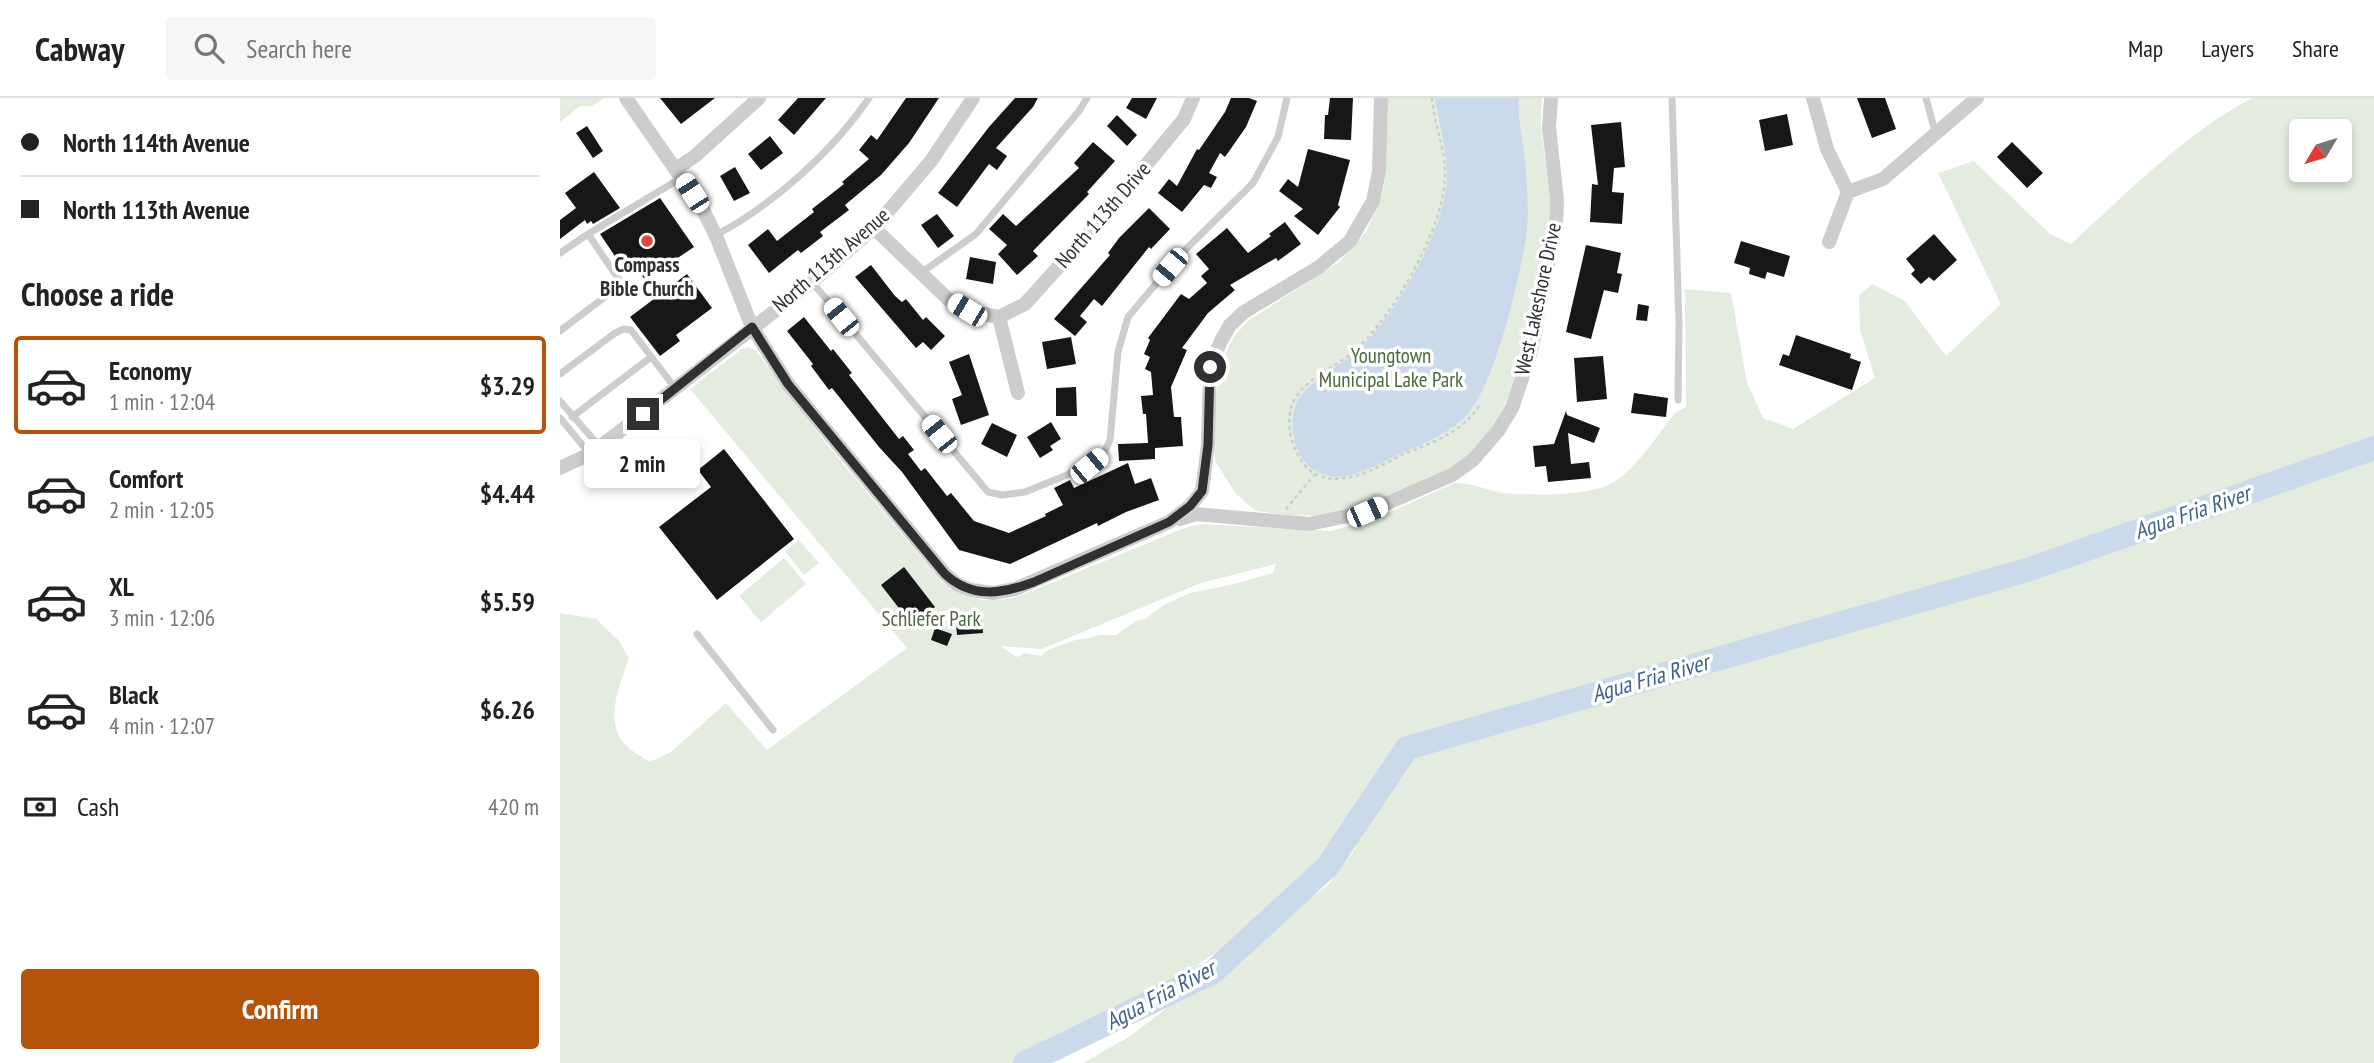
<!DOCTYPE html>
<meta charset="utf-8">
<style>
:root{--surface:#fff;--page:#f6f6f6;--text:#222;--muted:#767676;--line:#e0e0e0;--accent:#b45309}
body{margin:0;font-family:"PT Sans Narrow",sans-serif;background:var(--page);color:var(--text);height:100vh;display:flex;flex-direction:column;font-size:26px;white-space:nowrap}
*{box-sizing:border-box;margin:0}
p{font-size:23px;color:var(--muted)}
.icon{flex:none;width:38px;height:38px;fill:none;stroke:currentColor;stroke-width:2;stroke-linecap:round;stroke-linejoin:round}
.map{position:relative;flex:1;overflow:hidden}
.details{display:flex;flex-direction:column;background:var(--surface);width:560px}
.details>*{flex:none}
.guide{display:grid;align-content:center;height:154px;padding:0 21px;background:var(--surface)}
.needle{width:46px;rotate:232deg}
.controls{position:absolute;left:1729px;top:21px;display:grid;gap:14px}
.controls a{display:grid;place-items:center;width:63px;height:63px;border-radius:7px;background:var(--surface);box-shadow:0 4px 10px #0003;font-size:35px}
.end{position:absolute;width:32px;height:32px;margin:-16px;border:9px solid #303030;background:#fff;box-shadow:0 0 0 4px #fff}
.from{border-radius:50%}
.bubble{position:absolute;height:49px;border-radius:7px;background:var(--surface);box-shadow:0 4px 10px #0003;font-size:23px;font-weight:700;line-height:49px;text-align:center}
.car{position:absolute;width:21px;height:42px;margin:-21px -10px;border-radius:9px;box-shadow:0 0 5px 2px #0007;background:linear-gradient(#fff 24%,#345 0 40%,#fff 0 76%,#345 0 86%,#fff 0)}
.guide b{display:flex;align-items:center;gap:24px;height:66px;font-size:26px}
.guide b+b{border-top:2px solid var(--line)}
.guide i{width:18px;height:18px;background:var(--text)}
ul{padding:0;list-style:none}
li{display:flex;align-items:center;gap:21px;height:98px;margin:0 14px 10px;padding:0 7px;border:4px solid transparent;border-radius:7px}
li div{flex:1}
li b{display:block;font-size:26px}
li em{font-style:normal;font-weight:700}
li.active{border-color:var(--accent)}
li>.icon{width:63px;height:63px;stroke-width:1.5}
h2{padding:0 21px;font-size:32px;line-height:84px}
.pay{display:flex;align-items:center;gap:18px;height:77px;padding:0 21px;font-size:26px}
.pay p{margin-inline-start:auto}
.primary-button{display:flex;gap:14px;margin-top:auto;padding:14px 21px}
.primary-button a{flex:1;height:80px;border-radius:7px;background:var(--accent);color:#fff;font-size:28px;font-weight:700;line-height:80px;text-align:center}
header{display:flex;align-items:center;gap:42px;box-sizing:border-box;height:98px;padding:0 35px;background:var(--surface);border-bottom:2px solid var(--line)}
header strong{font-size:33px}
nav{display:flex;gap:38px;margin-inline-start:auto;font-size:24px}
.search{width:490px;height:63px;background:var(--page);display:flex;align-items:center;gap:18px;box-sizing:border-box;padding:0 24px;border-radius:7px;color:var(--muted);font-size:26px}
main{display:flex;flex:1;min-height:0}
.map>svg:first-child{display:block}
</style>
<header>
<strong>Cabway</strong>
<div class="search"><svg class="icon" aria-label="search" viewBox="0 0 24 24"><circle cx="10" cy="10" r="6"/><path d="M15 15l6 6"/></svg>Search here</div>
<nav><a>Map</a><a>Layers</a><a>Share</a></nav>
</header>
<main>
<section class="details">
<div class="guide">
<b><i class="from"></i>North 114th Avenue</b>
<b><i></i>North 113th Avenue</b>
</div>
<h2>Choose a ride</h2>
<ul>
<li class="active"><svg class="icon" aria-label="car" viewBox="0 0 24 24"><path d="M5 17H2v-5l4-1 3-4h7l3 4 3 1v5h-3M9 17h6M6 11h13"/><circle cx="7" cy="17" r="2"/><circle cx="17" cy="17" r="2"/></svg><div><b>Economy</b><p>1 min · 12:04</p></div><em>$3.29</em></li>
<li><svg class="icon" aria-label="car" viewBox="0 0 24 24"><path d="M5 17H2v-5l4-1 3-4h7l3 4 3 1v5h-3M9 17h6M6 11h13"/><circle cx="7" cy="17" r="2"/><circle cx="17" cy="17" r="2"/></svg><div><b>Comfort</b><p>2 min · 12:05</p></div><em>$4.44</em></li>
<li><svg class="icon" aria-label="car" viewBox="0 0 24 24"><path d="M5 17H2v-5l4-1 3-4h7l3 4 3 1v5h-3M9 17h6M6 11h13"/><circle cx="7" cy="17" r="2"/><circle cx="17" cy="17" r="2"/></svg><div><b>XL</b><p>3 min · 12:06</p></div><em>$5.59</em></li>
<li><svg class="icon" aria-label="car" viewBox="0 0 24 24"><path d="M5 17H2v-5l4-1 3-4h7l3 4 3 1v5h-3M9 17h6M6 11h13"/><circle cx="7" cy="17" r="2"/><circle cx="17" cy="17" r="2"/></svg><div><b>Black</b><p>4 min · 12:07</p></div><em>$6.26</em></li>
</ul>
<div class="pay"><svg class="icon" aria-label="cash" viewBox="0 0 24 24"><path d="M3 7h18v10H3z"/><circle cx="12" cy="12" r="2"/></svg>Cash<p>420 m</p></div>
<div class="primary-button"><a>Confirm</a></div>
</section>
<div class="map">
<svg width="1814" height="965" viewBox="0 0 1814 965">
<rect width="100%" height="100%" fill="#fff"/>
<!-- green -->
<path fill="#e3ecde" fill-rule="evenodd" d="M0,0h44l-12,8h-12l-20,16z
M828,0h154l-1,27 9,76 -2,27 -8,50 -18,77 -11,37 -17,34 -25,29 -16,12 -90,39 -37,10 -39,-1 -31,-4 -20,-17 -21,-33 1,-64 8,-41 11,-21 14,-15 90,-58 27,-30 16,-37 3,-18z
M1692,0h122v965h-1291l46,-26 199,-152 29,-39 -22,3 -114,100 -118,81 -37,9 -33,17 -20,7h-453v-450l36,6 23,22 10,17c-8,25 -25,60 -6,84 6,8 19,15 27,20l21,-10 55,-49 41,47 140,-102 -217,-259 52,-40 6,-2 8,4 69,91 116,139c29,19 41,23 76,16l170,-70 15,-3 129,7 46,-13 77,-35c20,-1 38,10 58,11 27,1 79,2 102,-12 23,-14 44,-48 61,-69l11,-6 -1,-118 46,4 16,90 16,35 30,11 82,-51 -15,-48 -1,-35 13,-11 33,17 41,55 55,-52 -63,-131 36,-12 76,73 21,10c57,-52 112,-109 181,-146zM1741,33h39v39h-39zM716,466l-3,9 -43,12 -40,8 -26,12 -19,14 -9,2 -20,14h-17l-9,3 -15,2 -27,10 -7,6 -16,-3 -8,4 -17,-11 42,3 159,-66z
M239,442l20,23 -15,12 -19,-24z
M224,460l22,26 -45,38 -22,-26z"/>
<!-- water -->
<path fill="#cbdaeb" d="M875,0h84c-2,24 6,50 7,74 1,19 3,39 1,58 -6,44 -31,153 -60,185 -17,18 -41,28 -63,37 -22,10 -51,28 -75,24 -32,-6 -43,-46 -33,-72 9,-21 44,-37 60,-52 38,-33 91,-125 91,-176 0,-26 -8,-52 -12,-78z"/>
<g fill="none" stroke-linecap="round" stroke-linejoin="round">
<!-- river -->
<path stroke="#cbdaeb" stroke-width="24" d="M465,965l188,-91 114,-105 80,-119 620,-178 347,-122"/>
</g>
<!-- building -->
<path fill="#171717" d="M100,0h55l-34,26z
M238,0h28l-32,37 -16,-15z
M346,0h33l-30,45 -28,32 -36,30 4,5 -29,22 3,4 -22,17 -3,-3 -29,23 -21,-28 20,-16 9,12 37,-29 -2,-3 32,-25 -2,-2 27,-23 -10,-9 12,-15 6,5z
M455,0h23l-5,9 -37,41 11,8 -10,14 -8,-6 -32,43 -19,-14 51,-66z
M572,0h25l-11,21 -20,-11z
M671,0h18l8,3 -11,26 -21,30 -5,-4 -11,20 8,4 -6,11 -7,-3 -22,27 -24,-19 11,-14 8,7 20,-37 2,1 26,-38z
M770,0h23l-2,42 -27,-1 1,-24h3z
M1297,0h28l11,31 -24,9z
M1227,16l6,31 -28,6 -6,-31z
M557,17l20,20 -10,11 -20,-20z
M1061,24l4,45 -11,1 -2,24 12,1 -2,31 -32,-2 2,-38 6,1 -7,-60z
M27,28l16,25 -10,7 -17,-25z
M210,38l13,17 -22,17 -13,-16z
M533,44l22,19 -28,31 2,2 -56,57 5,5 -21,19 -19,-21 9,-9 -18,-16 14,-15 13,12 63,-58 -5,-5z
M1452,44l31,31 -16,15 -30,-31z
M748,51l42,11 -12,45 2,2 -22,28 -24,-19 9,-7 -24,-18 9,-12 10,8z
M175,69l15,26 -16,8 -14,-25z
M34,74l26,36 -27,16 -2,-3 -4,3 -2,-4 -25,19v-19l16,-12 -11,-15z
M100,100l34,49 -49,33 -8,-12 -10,6 -27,-40z
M589,110l21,21 -19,20 -2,-2 -47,59 -8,-7 -14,17 7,6 -12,14 -21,-17 56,-64 -2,-2 11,-15z
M377,116l17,22 -16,12 -17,-23z
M725,124l16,22 -23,17 -2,-3 -46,27 5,5 -27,23 -26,35 5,2 -16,37 3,30h7l2,29 -28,2v11l-36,2 -1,-17 30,-1 -2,-29h-3l-2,-18 12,-1 -2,-23 -6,-3 5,-12 -6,-3 6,-14 -2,-2 33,-44 8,5 18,-16 -6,-7 8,-7 -13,-15 31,-26 21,25 23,-17 -2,-2z
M1374,136l23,26 -23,21 -5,-4 -8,7 -10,-10 4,-4 -9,-11z
M1181,143l49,15 -6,21 -17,-5 -2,7 -16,-5 1,-6 -16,-5z
M1026,147l35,8 -4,20 5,1 -4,19 -14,-3 -13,49 -25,-7z
M410,159l26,5 -3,22 -27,-5z
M311,167l24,31 7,6 4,-3 17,21 3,-3 19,19 -14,14 -8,-8 -7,6 -61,-71z
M127,176l25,34 -36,27 4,6 -20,15 -30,-39z
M1078,206l11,2 -2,15 -11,-1z
M244,219l27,34 2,-2 19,24 -3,2 50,64 4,-3 11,14 -6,4 13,17 4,-3 22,28 4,-3 23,28 35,12 37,-17 -1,-2 18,-9 -9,-17 16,-8 4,8 54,-25 7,21 16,-6 8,22 -33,12 -28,14 -1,-3 -87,41 -51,-14 -57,-78 -23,-25 -47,-59 -3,2 -18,-24 2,-2 -26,-33z
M1236,237l55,19 -1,4 11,4 -9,28 -73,-25 4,-11 6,2z
M511,239l5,27 -29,5 -5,-27z
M409,256l20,61 -28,10 -9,-26 10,-4 -13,-33z
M1043,258l4,43 -30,3 -3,-44z
M516,289l1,29h-21v-28z
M1074,295l34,5 -2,19 -35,-4z
M1006,313l1,4 33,13 -6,15 -26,-10 3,31 18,-2 2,16 -43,4 -2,-16 -11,1 -2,-21 21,-2z
M491,324l10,17 -11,7 3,4 -13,8 -13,-21z
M432,325l25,12 -10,22 -26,-13z
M164,351l70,90 -77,61 -58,-73 52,-40 -13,-17z
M344,469l31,40 -23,18 -31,-40z
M422,522l1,13 -26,2 -1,-13z
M375,530l17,6 -5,12 -16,-6z"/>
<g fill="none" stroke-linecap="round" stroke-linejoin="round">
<!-- path -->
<path stroke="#cdcdcd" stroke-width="2.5" stroke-dasharray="3.5 3.5" stroke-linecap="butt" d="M872,0c2,25 12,48 13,73 2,53 -51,143 -88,178 -18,17 -50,28 -62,50 -13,22 -2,59 17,73 8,6 21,8 31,6 21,-2 40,-14 59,-23 18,-8 37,-14 53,-25 11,-7 19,-16 26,-27
M726,411l29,-35"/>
<!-- lane -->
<path stroke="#cdcdcd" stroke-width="7" d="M1112,0l7,226 -1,76
M1366,0l10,37
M28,136l93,-56
M156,137c57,-30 117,-84 153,-137
M0,155l28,-19 34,50 -62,47
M361,175l55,-39 103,-123 8,-13
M252,184l176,210 14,3 23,-3 64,-26 15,-13 6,-13 8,-88 10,-35 54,-64 71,-70 25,-46 9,-39
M0,276l55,-41 9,-4 7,1 44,58
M0,303l40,46
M12,319l79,-60
M0,320l30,36
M137,536l76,96"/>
<!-- street -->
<path stroke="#cdcdcd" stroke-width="14" d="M66,0l76,110 14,28 36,91 36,57 157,190 13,11 14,5 21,3 22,-4 154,-67 21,-16 12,-15 6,-46 2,-78 11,-26 9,-16 14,-13 75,-45 31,-26 23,-40 6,-30 2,-73
M1253,0l14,51 21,43
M116,71l19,-13 64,-58
M314,130l74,71 19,12 32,6 19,76
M1269,144l19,-50 35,-13 94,-81
M439,219l26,-13 74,-82 85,-103 9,-21
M0,370l30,-14 20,-15 202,-157 62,-54 57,-67 42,-63
M620,421l16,-5 113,10 58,-12 85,-37 21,-15 25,-29 14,-23 19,-56 25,-128 1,-24 -8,-73 2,-29"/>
</g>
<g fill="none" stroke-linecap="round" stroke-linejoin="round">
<!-- route -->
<path stroke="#303030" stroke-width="9" d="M83,316l109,-87 36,57 157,190c27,25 57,20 89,8l135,-60 21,-16 12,-15 6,-46 2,-78"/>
</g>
<!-- markers -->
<circle fill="#dd483b" stroke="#fff" stroke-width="2.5" cx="87" cy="143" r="7"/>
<g text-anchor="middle" stroke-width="7" stroke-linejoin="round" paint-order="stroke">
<!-- street labels -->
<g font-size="21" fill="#303030" stroke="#fff">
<text transform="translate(543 117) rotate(-49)" y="7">North 113th Drive</text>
<text transform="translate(271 162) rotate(-41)" y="7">North 113th Avenue</text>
<text transform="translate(978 201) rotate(-78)" y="7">West Lakeshore Drive</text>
</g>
<!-- poi labels -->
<g font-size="21" font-weight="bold" fill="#303030" stroke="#fff">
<text x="87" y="174">Compass<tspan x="87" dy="24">Bible Church</tspan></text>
</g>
<!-- park labels -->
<g font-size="21" fill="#4c693f" stroke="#fff">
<text x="831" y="265">Youngtown<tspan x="831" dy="24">Municipal Lake Park</tspan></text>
<text x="371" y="528">Schliefer Park</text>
</g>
<!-- water labels -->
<g font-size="23" font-style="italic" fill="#41648e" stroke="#fff">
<text transform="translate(1632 414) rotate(-19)" y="8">Agua Fria River</text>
<text transform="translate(1090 580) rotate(-16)" y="8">Agua Fria River</text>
<text transform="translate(600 897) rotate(-28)" y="8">Agua Fria River</text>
</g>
</g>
</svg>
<div class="controls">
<a><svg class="needle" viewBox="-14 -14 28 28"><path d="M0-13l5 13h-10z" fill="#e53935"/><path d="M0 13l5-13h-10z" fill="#767676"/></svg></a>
</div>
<i class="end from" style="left:650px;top:269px"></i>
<i class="end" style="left:83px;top:316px"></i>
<div class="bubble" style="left:24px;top:341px;width:116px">2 min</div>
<i class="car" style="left:132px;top:95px;rotate:327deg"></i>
<i class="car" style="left:610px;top:169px;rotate:220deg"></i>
<i class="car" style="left:407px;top:212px;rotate:301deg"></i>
<i class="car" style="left:281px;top:219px;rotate:321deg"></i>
<i class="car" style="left:379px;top:336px;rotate:321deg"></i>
<i class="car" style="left:529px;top:368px;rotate:50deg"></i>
<i class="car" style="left:807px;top:414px;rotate:66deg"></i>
</div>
</main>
